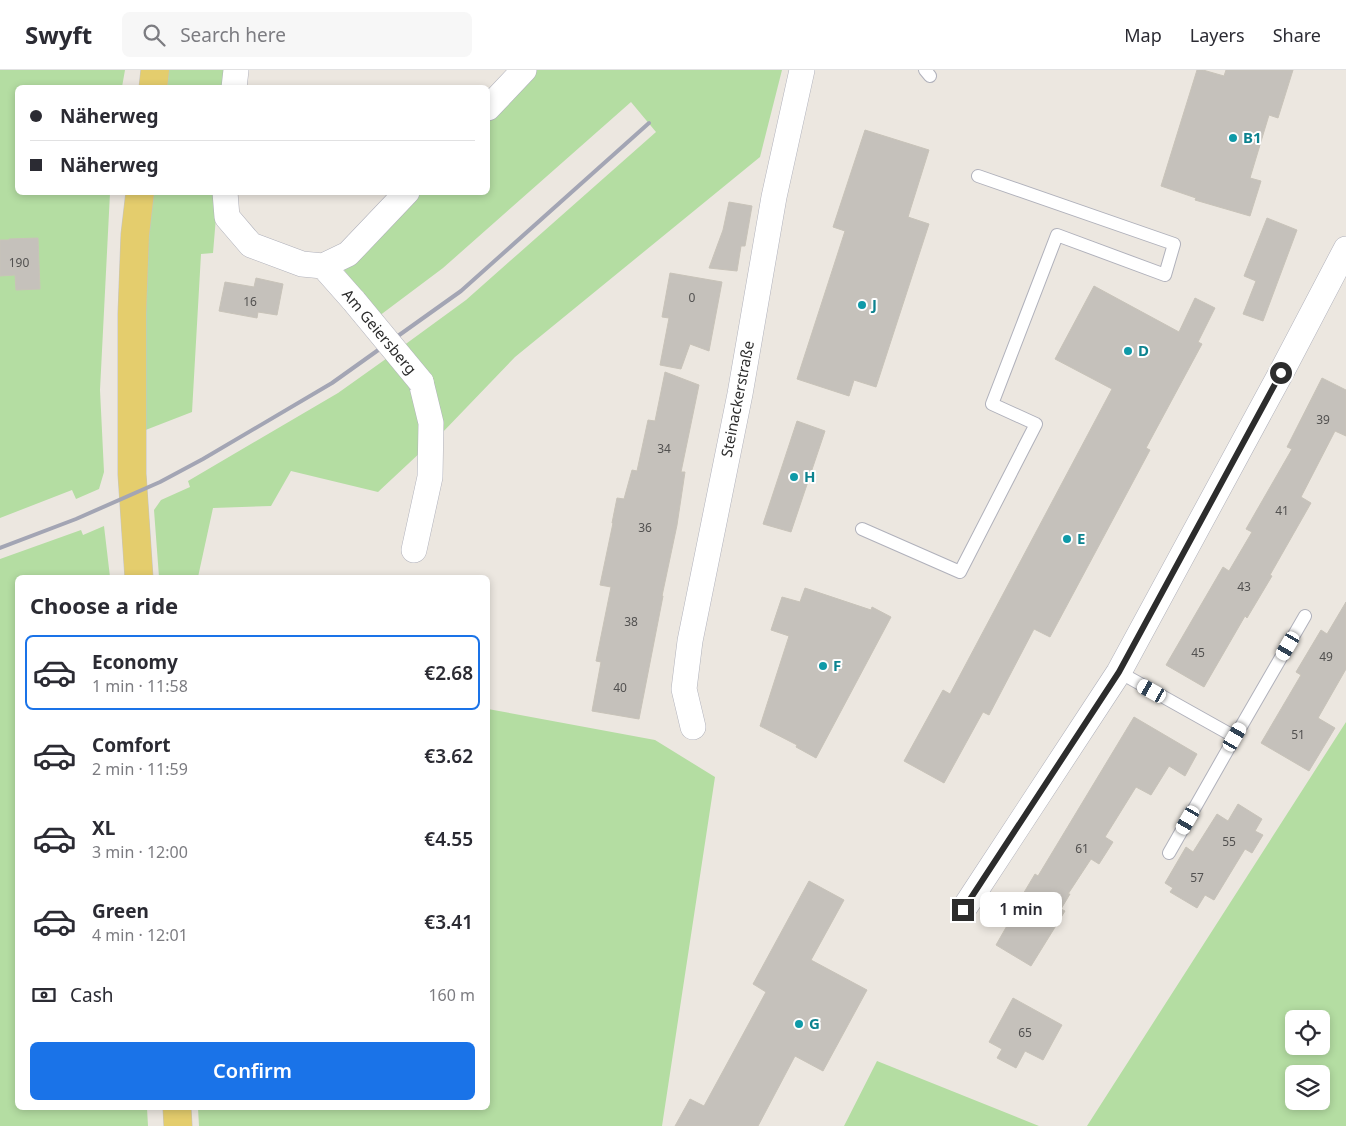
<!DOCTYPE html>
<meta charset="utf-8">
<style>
:root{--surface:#fff;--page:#f7f7f7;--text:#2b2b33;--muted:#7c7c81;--line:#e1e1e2;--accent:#1a73e8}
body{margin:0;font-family:"Noto Sans",sans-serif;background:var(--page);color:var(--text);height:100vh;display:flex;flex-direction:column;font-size:19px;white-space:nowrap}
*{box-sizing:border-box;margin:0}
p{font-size:16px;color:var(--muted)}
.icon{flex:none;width:28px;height:28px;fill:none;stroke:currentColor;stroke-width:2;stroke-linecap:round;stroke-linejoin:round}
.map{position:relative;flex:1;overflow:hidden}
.details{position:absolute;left:15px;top:505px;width:475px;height:535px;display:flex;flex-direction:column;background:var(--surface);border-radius:8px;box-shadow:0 2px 8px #0003}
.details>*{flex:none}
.guide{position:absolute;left:15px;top:15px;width:475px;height:110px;border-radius:8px;box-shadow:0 2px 8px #0003;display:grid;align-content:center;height:110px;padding:0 15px;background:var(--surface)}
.tools{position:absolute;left:1285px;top:940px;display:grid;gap:10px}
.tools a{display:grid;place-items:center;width:45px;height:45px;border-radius:8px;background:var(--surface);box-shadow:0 2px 8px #0003;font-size:25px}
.end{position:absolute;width:22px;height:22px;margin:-11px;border:6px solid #2c2c2c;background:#fff;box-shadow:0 0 0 2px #fff}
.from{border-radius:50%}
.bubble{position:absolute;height:35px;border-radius:8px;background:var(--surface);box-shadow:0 2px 8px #0003;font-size:16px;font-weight:600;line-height:35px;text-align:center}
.car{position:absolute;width:15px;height:30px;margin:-15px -8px;border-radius:6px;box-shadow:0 0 4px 1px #0007;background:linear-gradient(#fff 24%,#345 0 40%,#fff 0 76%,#345 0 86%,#fff 0)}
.guide b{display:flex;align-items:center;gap:18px;height:48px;font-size:19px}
.guide b+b{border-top:1px solid var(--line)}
.guide i{width:12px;height:12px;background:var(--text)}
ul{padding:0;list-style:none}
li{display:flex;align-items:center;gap:15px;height:75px;margin:0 10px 8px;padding:0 5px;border:2px solid transparent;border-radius:8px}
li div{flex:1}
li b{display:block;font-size:19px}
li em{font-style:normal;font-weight:600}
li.current{border-color:var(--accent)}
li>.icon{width:45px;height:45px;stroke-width:1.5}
h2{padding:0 15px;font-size:22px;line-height:60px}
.pay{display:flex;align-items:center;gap:12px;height:55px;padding:0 15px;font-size:19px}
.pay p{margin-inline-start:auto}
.action{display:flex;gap:10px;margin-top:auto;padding:10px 15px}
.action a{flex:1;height:58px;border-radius:8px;background:var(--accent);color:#fff;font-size:20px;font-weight:600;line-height:58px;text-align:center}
header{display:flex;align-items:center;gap:30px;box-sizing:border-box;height:70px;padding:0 25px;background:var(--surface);border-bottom:1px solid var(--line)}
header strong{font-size:24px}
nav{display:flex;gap:28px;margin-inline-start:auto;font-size:18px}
.search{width:350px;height:45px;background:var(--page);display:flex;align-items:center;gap:12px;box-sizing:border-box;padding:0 18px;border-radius:8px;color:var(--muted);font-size:19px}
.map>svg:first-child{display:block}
</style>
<header>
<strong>Swyft</strong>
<div class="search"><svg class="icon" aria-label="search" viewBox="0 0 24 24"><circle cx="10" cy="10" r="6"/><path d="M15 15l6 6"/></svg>Search here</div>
<nav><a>Map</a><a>Layers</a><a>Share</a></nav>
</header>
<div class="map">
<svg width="1346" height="1056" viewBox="0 0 1346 1056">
<rect width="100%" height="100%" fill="#ece7e0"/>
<!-- green -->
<path fill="#b4dda2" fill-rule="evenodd" d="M0,0h125l-3,17 -104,1v104l92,1 -10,197 4,82 -5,17 -23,10 -4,-9 -72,28z
M162,0h68l-1,17 -70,1z
M537,0h245l-22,87 -245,200 -74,77 -38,-88 63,-46 190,-168 -25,-30 -188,166 -64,48 -35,-46 75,-77 69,-1v-70z
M146,123h72l-5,60 -12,1 -9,158 -49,19z
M390,286l23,29 10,65 -45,42 -87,-21 -20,35 -58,2 -15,69h-39l-5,-67 7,-10 29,-13 -2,-6 150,-88z
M104,456l6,51 -92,1v530h129l1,18h-148v-567l81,-29 2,5z
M488,639l167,31 60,37 -53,349h-463l-1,-18h290z
M1346,652v404h-259zM1294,949h27v27h-27zM1294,1004h27v27h-27z
M877,991l162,65h-195z"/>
<!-- building -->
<path fill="#c5c1bb" stroke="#c8c3b9" d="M1197,0h6l21,6 2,-6h67l-15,48 -9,-3 -19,63 11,3 -11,35 -55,-16 1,-2 -35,-12z
M865,60l64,20 -21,67 21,7 -53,163 -22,-7 -5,16 -52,-17 48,-148 -12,-4z
M729,132l23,4 -7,40h-4l-4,25 -28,-3 14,-38z
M1267,148l30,12 -34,91 -20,-7 13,-33 -12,-5z
M38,168l2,51 -24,1 -1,-15 -15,1v-36h9v-1z
M670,203l52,9 -13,69 -19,-7 -9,25 -21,-4 9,-47 -7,-1z
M256,208l27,6 -6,31 -19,-3 -1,6 -38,-7 6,-29 29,5z
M1094,216l85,46 16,-34 20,10 -17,34 4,2 -56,104 4,2 -100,187 -16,-8 -45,86 -6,-3 -39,71 -40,-22 39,-71 7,4 162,-305 -57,-30z
M665,302l34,13 -18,87h4l-8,53 -15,71h1l-24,123 -47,-8 9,-49 -5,-1 15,-74 -11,-2 13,-62h-1l5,-25 7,1 8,-29 5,1 11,-51 7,1z
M1322,308l24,12v46l-11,-5 -34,66 10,6 -41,72 2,1 -25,42 -2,-2 -41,71 -38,-22 57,-98 6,4 23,-39 -6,-3 46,-80 -5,-2z
M797,351l28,10 -34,101 -28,-8z
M805,518l66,22 1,-3 19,10 -75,141 -20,-11 1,-2 -37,-19 29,-90 -18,-6 11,-33 18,5z
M1346,532v67l-28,49 17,10 -26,43 -48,-28 40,-68 -5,-3 25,-42 6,4z
M1134,647l63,37 -12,22 -16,-10 -18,29 -15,-8 -31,50 8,5 -14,22 -8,-5 -23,35h2l-9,15 4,2 -34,55 -35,-21 16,-28 -2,-1 25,-42 3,2z
M1238,734l24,15 -7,12 8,4 -11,18 -7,-4 -31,51 -9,-5 -8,13 -27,-16 3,-4 -8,-5 21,-36 7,5 24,-38 11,7z
M809,811l35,19 -33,60 56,30 -44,81 -28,-15 -37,70h-83l15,-27 14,7 62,-114 -13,-8z
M1013,928l49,27 -19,35 -18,-9 -9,17 -19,-10 5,-9 -13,-7z"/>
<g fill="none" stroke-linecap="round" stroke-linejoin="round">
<!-- service casing -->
<g stroke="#b0b1bb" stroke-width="14">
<path id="service" d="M925,0l5,6
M862,459l98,43 76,-148 -44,-20 65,-169 108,40 9,-31 -196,-68
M1119,602l116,65 70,-121
M1169,783l66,-116"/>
</g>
<!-- minor casing -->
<g stroke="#b0b1bb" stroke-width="26">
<path id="minor" d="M234,18l2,-18
M488,38l36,-38
M225,122l2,25 24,28 51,19 21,2 25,-12 59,-62
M323,196l31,35
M414,480l16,-73 1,-54 -10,-41
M693,657l-9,-38 6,-48 50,-247 34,-197 28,-127
M963,840l156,-238 162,-299 65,-124"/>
</g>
<!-- primary casing -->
<g stroke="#c4c4c4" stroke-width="29">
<path id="primary" d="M153,18l2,-18
M139,508l-7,-104v-160l3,-79 5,-43
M177,1038l1,18"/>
</g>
<!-- service -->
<use href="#service" stroke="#fff" stroke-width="12"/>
<!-- minor -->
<use href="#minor" stroke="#fff" stroke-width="25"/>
<!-- primary -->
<use href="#primary" stroke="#e4cd6d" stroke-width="28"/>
<!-- rail -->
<path stroke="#a3a5b4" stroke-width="4" d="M0,478l76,-29 84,-37 43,-23 129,-76 129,-92 188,-168"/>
<!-- minor-bridge casing -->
<g stroke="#b0b1bb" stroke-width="26" stroke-linecap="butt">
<path id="minor-bridge" d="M354,231l67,81"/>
</g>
<!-- minor-bridge -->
<use href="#minor-bridge" stroke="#fff" stroke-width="25"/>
</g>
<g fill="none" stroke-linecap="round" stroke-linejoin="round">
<!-- route -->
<path stroke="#2c2c2c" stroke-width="6" d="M963,840l156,-238 162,-299"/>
</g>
<!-- markers -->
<g fill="#0f9aa8" stroke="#fff" stroke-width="2">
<circle cx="1233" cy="68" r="5"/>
<circle cx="862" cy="235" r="5"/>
<circle cx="1128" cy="281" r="5"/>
<circle cx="794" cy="407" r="5"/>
<circle cx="1067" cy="469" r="5"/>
<circle cx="823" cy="596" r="5"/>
<circle cx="799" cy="954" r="5"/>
</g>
<g text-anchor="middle" stroke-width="4" stroke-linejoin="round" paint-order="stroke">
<!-- number labels -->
<g font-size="12" fill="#525150">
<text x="19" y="197">190</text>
<text x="692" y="232">0</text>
<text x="250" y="236">16</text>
<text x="1323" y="354">39</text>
<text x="664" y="383">34</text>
<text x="1282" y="445">41</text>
<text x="645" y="462">36</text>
<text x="1244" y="521">43</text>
<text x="631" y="556">38</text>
<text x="1198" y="587">45</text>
<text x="1326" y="591">49</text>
<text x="620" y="622">40</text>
<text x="1298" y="669">51</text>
<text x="1229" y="776">55</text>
<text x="1082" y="783">61</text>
<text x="1197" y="812">57</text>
<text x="1025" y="967">65</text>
</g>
<!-- culture labels -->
<g font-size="15" font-weight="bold" fill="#0d838f" stroke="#fff" text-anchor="start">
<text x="1243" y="73">B1</text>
<text x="872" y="240">J</text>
<text x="1138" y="286">D</text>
<text x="804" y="412">H</text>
<text x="1077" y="474">E</text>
<text x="833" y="601">F</text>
<text x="809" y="959">G</text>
</g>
<!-- street labels -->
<g font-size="15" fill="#2c2c2c" stroke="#fff">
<text transform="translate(379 262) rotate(50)" y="5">Am Geiersberg</text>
<text transform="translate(738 329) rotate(-79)" y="5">Steinackerstraße</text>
</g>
</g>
</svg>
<div class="tools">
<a><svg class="icon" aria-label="locate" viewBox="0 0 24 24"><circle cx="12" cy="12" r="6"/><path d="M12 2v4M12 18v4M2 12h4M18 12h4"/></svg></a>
<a><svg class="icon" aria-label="layers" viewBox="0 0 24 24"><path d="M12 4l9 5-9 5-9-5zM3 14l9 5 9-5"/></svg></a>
</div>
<i class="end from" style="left:1281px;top:303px"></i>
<i class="end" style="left:963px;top:840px"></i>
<div class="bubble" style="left:980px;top:822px;width:82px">1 min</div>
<i class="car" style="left:1288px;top:576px;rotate:210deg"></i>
<i class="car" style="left:1152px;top:621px;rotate:299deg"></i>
<i class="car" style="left:1235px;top:667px;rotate:30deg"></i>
<i class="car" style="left:1188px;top:750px;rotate:210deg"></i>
<div class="guide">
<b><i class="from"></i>Näherweg</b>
<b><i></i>Näherweg</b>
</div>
<section class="details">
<h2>Choose a ride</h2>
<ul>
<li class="current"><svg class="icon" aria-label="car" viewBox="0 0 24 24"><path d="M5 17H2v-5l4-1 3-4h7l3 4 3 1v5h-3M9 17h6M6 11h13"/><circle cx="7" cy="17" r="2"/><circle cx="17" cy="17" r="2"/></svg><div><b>Economy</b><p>1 min · 11:58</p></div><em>€2.68</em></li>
<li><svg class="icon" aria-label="car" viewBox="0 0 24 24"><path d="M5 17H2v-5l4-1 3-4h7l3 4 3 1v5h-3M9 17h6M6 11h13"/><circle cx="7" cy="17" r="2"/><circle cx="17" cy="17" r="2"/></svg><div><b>Comfort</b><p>2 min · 11:59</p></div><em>€3.62</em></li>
<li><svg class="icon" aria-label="car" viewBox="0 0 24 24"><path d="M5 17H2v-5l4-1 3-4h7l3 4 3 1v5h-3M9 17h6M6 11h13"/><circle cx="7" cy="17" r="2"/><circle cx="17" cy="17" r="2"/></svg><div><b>XL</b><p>3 min · 12:00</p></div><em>€4.55</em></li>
<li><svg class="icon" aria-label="car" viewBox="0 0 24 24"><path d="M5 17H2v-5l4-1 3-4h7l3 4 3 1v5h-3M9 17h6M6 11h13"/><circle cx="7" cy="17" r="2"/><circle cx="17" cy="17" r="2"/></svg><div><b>Green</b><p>4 min · 12:01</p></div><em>€3.41</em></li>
</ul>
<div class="pay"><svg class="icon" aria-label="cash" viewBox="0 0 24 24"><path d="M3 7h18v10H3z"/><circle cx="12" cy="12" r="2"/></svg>Cash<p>160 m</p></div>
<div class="action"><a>Confirm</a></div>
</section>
</div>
